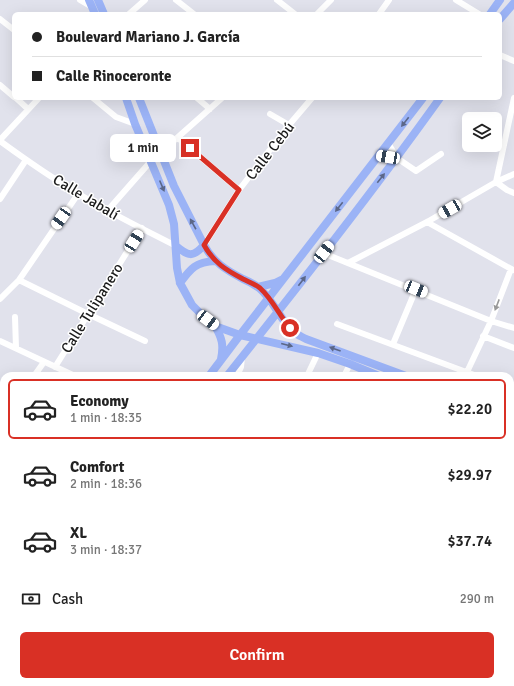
<!DOCTYPE html>
<meta charset="utf-8">
<style>
:root{--surface:#fff;--page:#f6f6f6;--text:#222;--muted:#767676;--line:#e0e0e0;--accent:#d93025}
body{margin:0;font-family:Signika,sans-serif;background:var(--page);color:var(--text);height:100vh;display:flex;flex-direction:column;font-size:15px;white-space:nowrap}
*{box-sizing:border-box;margin:0}
p{font-size:13px;color:var(--muted)}
.icon{flex:none;width:22px;height:22px;fill:none;stroke:currentColor;stroke-width:2;stroke-linecap:round;stroke-linejoin:round}
.map{position:relative;flex:1;overflow:hidden}
.drawer{position:absolute;left:0px;top:372px;width:514px;height:314px;display:flex;flex-direction:column;background:var(--surface);border-radius:12px 12px 0 0;box-shadow:0 4px 16px #0002}
.drawer>*{flex:none}
.top-card{position:absolute;left:12px;top:12px;width:490px;height:88px;border-radius:6px;box-shadow:0 4px 16px #0002;display:grid;align-content:center;height:88px;padding:0 20px;background:var(--surface)}
.tools{position:absolute;left:462px;top:112px;display:grid;gap:8px}
.tools a{display:grid;place-items:center;width:40px;height:40px;border-radius:6px;background:var(--surface);box-shadow:0 4px 16px #0002;font-size:20px}
.end{position:absolute;width:18px;height:18px;margin:-9px;border:5px solid #d93025;background:#fff;box-shadow:0 0 0 2px #fff}
.from{border-radius:50%}
.bubble{position:absolute;height:28px;border-radius:6px;background:var(--surface);box-shadow:0 4px 16px #0002;font-size:13px;font-weight:600;line-height:28px;text-align:center}
.car{position:absolute;width:12px;height:24px;margin:-12px -6px;border-radius:5px;box-shadow:0 0 3px 1px #0007;background:linear-gradient(#fff 24%,#345 0 40%,#fff 0 76%,#345 0 86%,#fff 0)}
.top-card b{display:flex;align-items:center;gap:14px;height:38px;font-size:15px}
.top-card b+b{border-top:1px solid var(--line)}
.top-card i{width:10px;height:10px;background:var(--text)}
ul{padding:7px 0 0;list-style:none}
li{display:flex;align-items:center;gap:12px;height:60px;margin:0 8px 6px;padding:0 12px;border:2px solid transparent;border-radius:6px}
li div{flex:1}
li b{display:block;font-size:15px}
li em{font-style:normal;font-weight:600}
li.active{border-color:var(--accent)}
li>.icon{width:36px;height:36px;stroke-width:1.5}
.pay{display:flex;align-items:center;gap:10px;height:44px;padding:0 20px;font-size:15px}
.pay p{margin-inline-start:auto}
.action{display:flex;gap:8px;margin-top:auto;padding:8px 20px}
.action a{flex:1;height:46px;border-radius:6px;background:var(--accent);color:#fff;font-size:16px;font-weight:600;line-height:46px;text-align:center}
.map>svg:first-child{display:block}
</style>
<div class="map">
<svg width="514" height="686" viewBox="0 0 514 686">
<rect width="100%" height="100%" fill="#e1e2ec"/>
<g fill="none" stroke-linecap="round" stroke-linejoin="round">
<!-- minor -->
<path stroke="#fff" stroke-width="6" d="M80,0l12,7
M176,0l18,14
M277,0l18,14
M456,0l23,14
M129,14l16,-14
M317,14l14,-14
M379,14l10,-14
M0,19l14,11
M500,55l14,6
M0,85l14,12
M16,98l12,11
M93,98l23,19 19,7
M197,98l13,11
M270,114l19,11
M178,138l61,52
M0,140l39,-42
M0,141c26,19 52,37 79,53 31,19 64,35 97,52
M495,141l9,4
M388,143l9,15
M160,153l62,-55
M378,155l19,3 19,13 25,-17
M496,182l18,-84
M496,182l11,8 7,3
M0,199l26,-39
M108,210l43,-49
M427,222l86,48
M204,245l35,-55 50,-65 23,-27
M323,253l168,68 23,7
M348,263l79,-41 69,-40 18,-8
M19,280l69,34 57,27
M0,299l19,-19 59,-86
M15,317l1,31
M337,324l140,52
M483,336l31,12
M0,341l75,35
M393,344l23,-55
M55,367l87,-139
M467,372l24,-51 20,-52
M34,376l10,-14
M237,376l4,-9 1,-10
M307,376l11,-23
M344,376l6,-12
M510,388l4,2
M0,421l4,-6
M510,484l4,2
M0,504l4,-5
M510,512l4,-6
M0,522l4,2
M510,530l4,2
M510,588l4,2
M0,617h4
M510,649l4,-10
M71,682l18,4
M312,682l20,4
M169,686l1,-4
M389,686l2,-4
M498,686l2,-4"/>
<!-- major -->
<path stroke="#9bb3f6" stroke-width="8" d="M89,0l6,14
M98,0l6,14
M490,14l10,-14
M500,19l14,-16
M126,98l9,26 34,81 5,19 3,44 3,15 12,22 9,9 14,12 25,9 78,18 32,11 29,12
M139,98l35,88 30,59c9,17 22,25 39,34 5,2 11,5 16,9 15,12 21,33 36,45 3,2 7,4 11,6l100,37
M176,246c12,10 17,12 28,-1
M180,283c11,-15 16,-21 35,-22
M258,287l17,-4 8,-4
M215,326c7,12 9,19 6,33
M209,376l31,-41 183,-237
M227,376c73,-92 145,-183 213,-278
M510,415l4,1
M510,427l4,2
M0,644l4,-5
M0,672l4,-5"/>
</g>
<!-- one-way arrows -->
<defs><path id="oneway-solid" d="M-6-.8H1V-3.2L6.5 0L1 3.2V.8H-6Z"/></defs>
<g fill="#5b6788">
<use href="#oneway-solid" transform="translate(405 122) rotate(128)"/>
<use href="#oneway-solid" transform="translate(381 178) rotate(-52)"/>
<use href="#oneway-solid" transform="translate(162 186) rotate(67)"/>
<use href="#oneway-solid" transform="translate(339 207) rotate(128)"/>
<use href="#oneway-solid" transform="translate(193 224) rotate(-119)"/>
<use href="#oneway-solid" transform="translate(302 281) rotate(-53)"/>
<use href="#oneway-solid" transform="translate(287 345) rotate(14)"/>
<use href="#oneway-solid" transform="translate(335 349) rotate(-160)"/>
</g>
<use fill="#989898" href="#oneway-solid" transform="translate(497 305) rotate(111)"/>
<g fill="none" stroke-linecap="round" stroke-linejoin="round">
<!-- route -->
<path stroke="#d93025" stroke-width="5" d="M190,148l49,42 -35,55c10,18 22,25 39,34 6,3 12,5 17,9 13,12 19,27 30,40"/>
</g>
<g text-anchor="middle" stroke-width="3" stroke-linejoin="round" paint-order="stroke">
<!-- street labels -->
<g font-size="15" fill="#1b1b1b" stroke="#fff">
<text transform="translate(270 151) rotate(-52)" y="5">Calle Cebú</text>
<text transform="translate(86 197) rotate(31)" y="5">Calle Jabalí</text>
<text transform="translate(92 308) rotate(-58)" y="5">Calle Tulipanero</text>
</g>
</g>
</svg>
<div class="tools">
<a><svg class="icon" aria-label="layers" viewBox="0 0 24 24"><path d="M12 4l9 5-9 5-9-5zM3 14l9 5 9-5"/></svg></a>
</div>
<i class="end from" style="left:290px;top:328px"></i>
<i class="end" style="left:190px;top:148px"></i>
<div class="bubble" style="left:110px;top:134px;width:66px">1 min</div>
<i class="car" style="left:388px;top:157px;rotate:280deg"></i>
<i class="car" style="left:450px;top:209px;rotate:240deg"></i>
<i class="car" style="left:61px;top:218px;rotate:215deg"></i>
<i class="car" style="left:134px;top:241px;rotate:32deg"></i>
<i class="car" style="left:324px;top:252px;rotate:38deg"></i>
<i class="car" style="left:416px;top:289px;rotate:112deg"></i>
<i class="car" style="left:208px;top:320px;rotate:127deg"></i>
<div class="top-card">
<b><i class="from"></i>Boulevard Mariano J. García</b>
<b><i></i>Calle Rinoceronte</b>
</div>
<section class="drawer">
<ul>
<li class="active"><svg class="icon" aria-label="car" viewBox="0 0 24 24"><path d="M5 17H2v-5l4-1 3-4h7l3 4 3 1v5h-3M9 17h6M6 11h13"/><circle cx="7" cy="17" r="2"/><circle cx="17" cy="17" r="2"/></svg><div><b>Economy</b><p>1 min · 18:35</p></div><em>$22.20</em></li>
<li><svg class="icon" aria-label="car" viewBox="0 0 24 24"><path d="M5 17H2v-5l4-1 3-4h7l3 4 3 1v5h-3M9 17h6M6 11h13"/><circle cx="7" cy="17" r="2"/><circle cx="17" cy="17" r="2"/></svg><div><b>Comfort</b><p>2 min · 18:36</p></div><em>$29.97</em></li>
<li><svg class="icon" aria-label="car" viewBox="0 0 24 24"><path d="M5 17H2v-5l4-1 3-4h7l3 4 3 1v5h-3M9 17h6M6 11h13"/><circle cx="7" cy="17" r="2"/><circle cx="17" cy="17" r="2"/></svg><div><b>XL</b><p>3 min · 18:37</p></div><em>$37.74</em></li>
</ul>
<div class="pay"><svg class="icon" aria-label="cash" viewBox="0 0 24 24"><path d="M3 7h18v10H3z"/><circle cx="12" cy="12" r="2"/></svg>Cash<p>290 m</p></div>
<div class="action"><a>Confirm</a></div>
</section>
</div>
